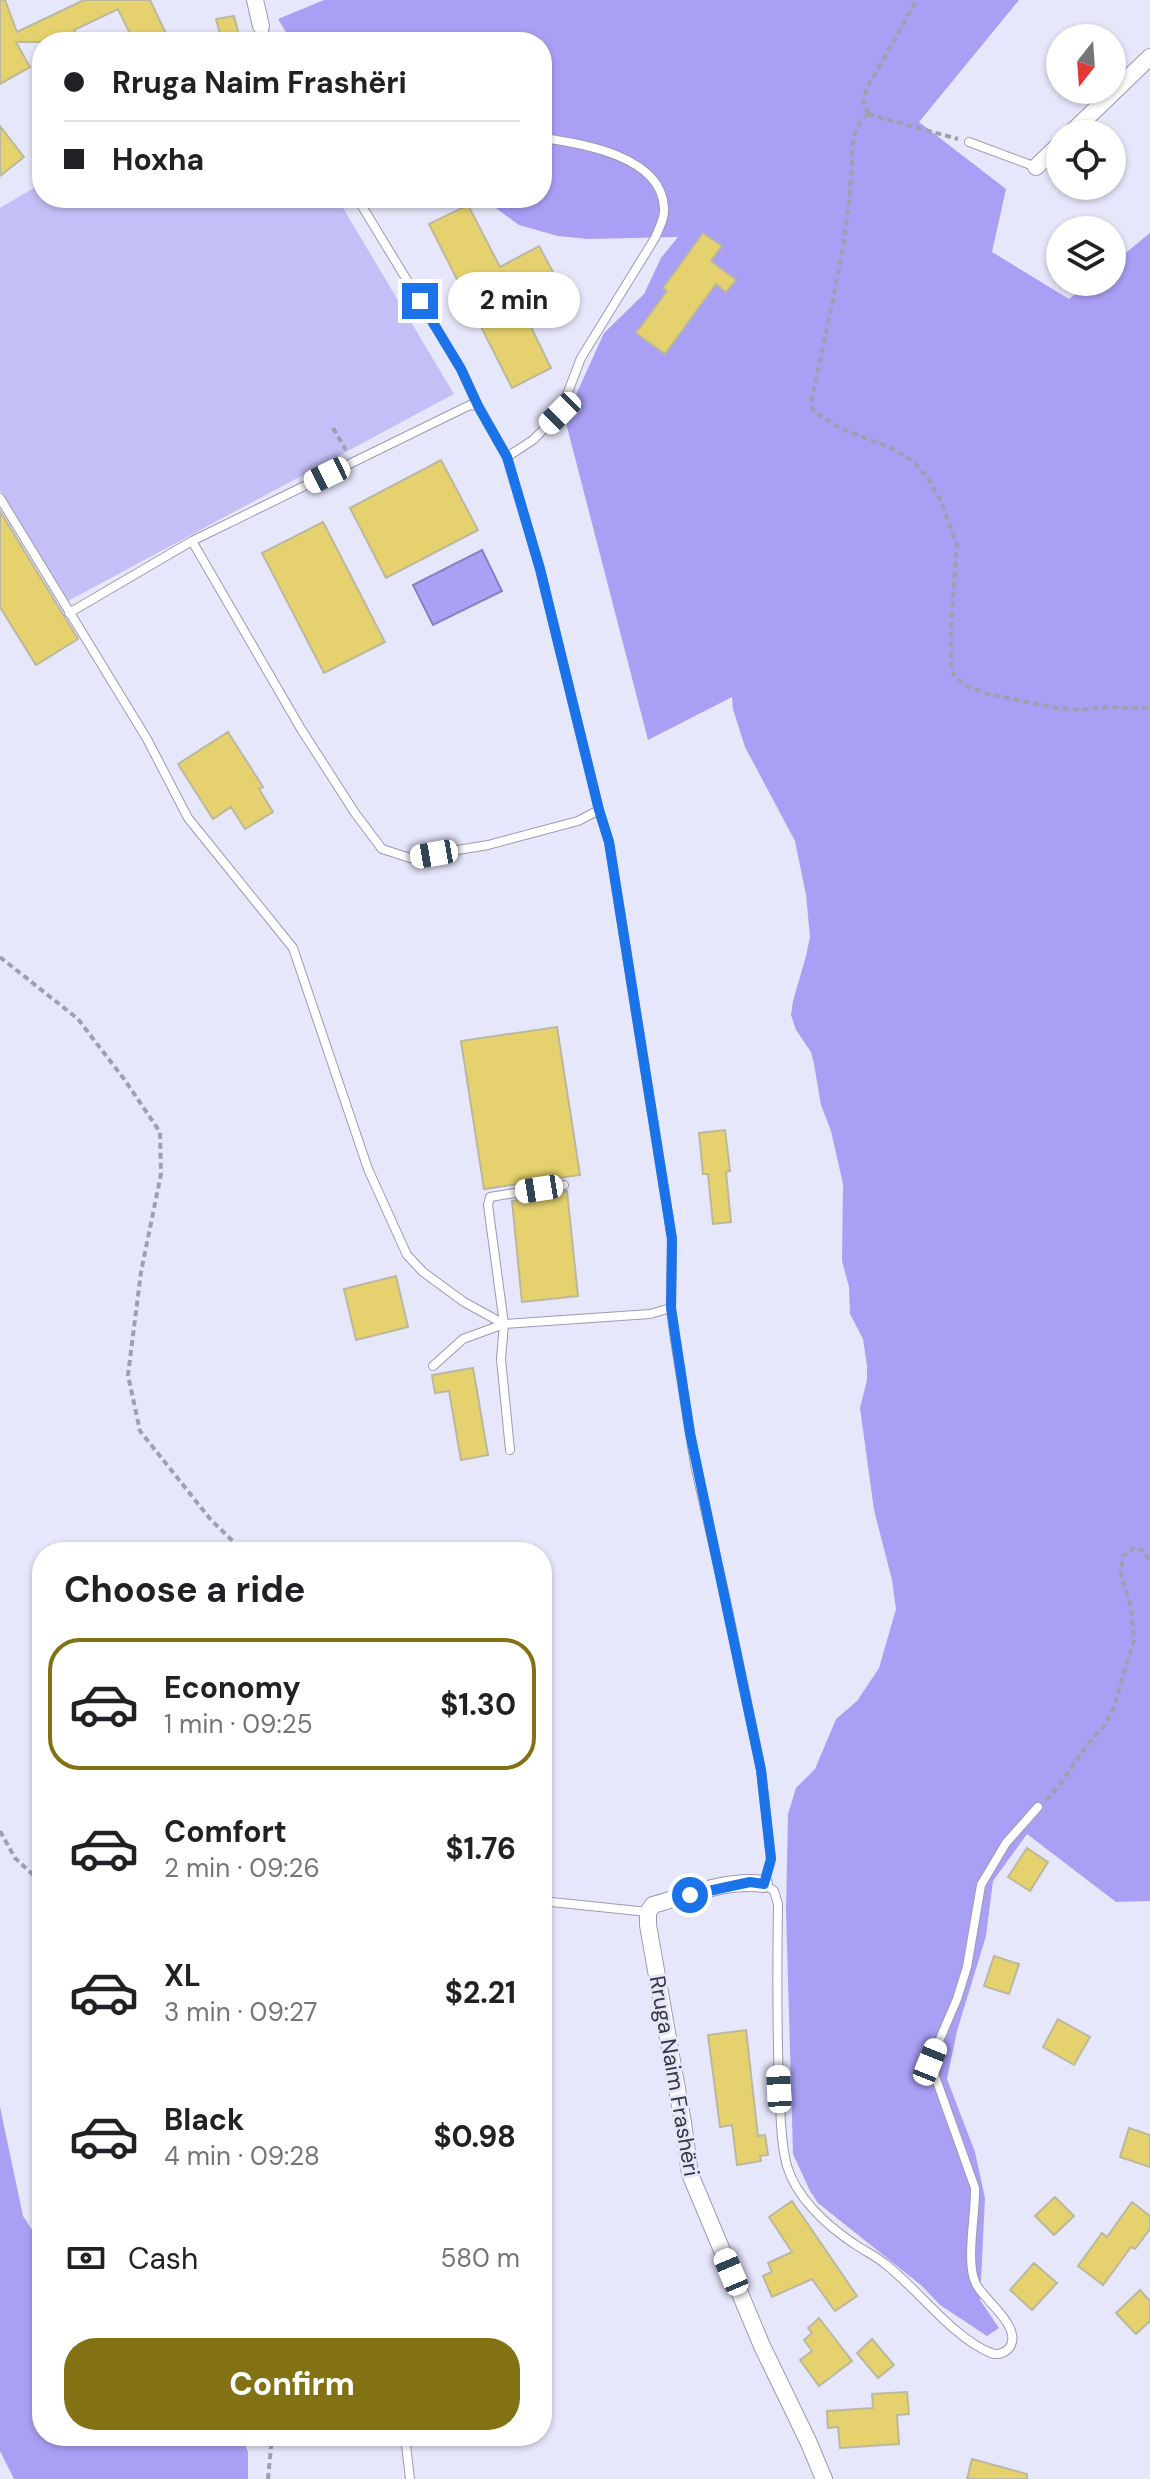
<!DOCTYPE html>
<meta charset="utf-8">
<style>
:root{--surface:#fff;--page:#f6f6f6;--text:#202124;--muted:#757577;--line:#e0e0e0;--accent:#827213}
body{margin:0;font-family:"DM Sans",sans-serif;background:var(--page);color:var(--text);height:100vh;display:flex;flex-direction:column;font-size:30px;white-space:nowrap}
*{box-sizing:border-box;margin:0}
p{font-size:26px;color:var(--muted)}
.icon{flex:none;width:44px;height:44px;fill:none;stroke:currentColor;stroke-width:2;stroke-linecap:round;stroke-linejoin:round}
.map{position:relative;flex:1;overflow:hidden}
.panel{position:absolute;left:32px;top:1542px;width:520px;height:904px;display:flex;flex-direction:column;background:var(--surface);border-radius:32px;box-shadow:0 2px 6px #0004}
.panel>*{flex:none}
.top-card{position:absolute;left:32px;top:32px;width:520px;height:176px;border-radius:32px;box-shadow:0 2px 6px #0004;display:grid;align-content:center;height:176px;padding:0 32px;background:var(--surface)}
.needle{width:52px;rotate:197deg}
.buttons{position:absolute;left:1046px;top:24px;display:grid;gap:16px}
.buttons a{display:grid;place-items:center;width:80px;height:80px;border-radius:50%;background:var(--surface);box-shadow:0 2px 6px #0004;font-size:40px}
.end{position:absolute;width:36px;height:36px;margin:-18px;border:10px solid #1a73e8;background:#fff;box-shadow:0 0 0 4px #fff}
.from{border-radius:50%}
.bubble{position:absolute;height:56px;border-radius:28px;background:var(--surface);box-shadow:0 2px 6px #0004;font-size:26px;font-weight:700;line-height:56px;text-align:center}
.car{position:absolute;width:24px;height:48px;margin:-24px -12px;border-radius:10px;box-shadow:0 0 6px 2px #0007;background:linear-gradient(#fff 24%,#345 0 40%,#fff 0 76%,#345 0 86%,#fff 0)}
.top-card b{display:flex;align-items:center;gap:28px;height:76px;font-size:30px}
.top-card b+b{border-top:2px solid var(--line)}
.top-card i{width:20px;height:20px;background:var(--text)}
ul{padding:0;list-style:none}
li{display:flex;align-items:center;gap:24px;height:132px;margin:0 16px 12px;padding:0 16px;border:4px solid transparent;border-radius:32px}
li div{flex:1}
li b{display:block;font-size:30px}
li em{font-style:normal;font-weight:700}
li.active{border-color:var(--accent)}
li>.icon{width:72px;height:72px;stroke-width:1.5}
h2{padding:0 32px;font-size:36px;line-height:96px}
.pay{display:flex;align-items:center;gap:20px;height:88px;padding:0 32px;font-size:30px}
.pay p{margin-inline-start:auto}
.button{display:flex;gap:16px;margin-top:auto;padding:16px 32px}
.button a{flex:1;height:92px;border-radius:32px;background:var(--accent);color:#fff;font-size:32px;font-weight:700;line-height:92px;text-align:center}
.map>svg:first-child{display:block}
</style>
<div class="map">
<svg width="1150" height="2479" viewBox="0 0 1150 2479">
<rect width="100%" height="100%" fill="#e7e7fc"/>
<!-- green -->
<path fill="#c4c0f7" d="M42,183v15h295l117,196 -386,207 -68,-110v-283z"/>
<!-- forest -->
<path fill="#a9a0f6" d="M324,0h695l-100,122 87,67 -14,63 77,47 22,-17h21v-18l38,-31v1668l-34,1 -89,-68 -34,47 -7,55 -29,95 -10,48 28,73 10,46 -5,102 19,28 -12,8 -47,-31 -18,-19 -104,-83 -8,-12 -17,-37 -7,-243 2,-97 8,-26 19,-19 21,-50 21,-18 22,-33 17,-59 -4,-29 -18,-70 -14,-102 7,-28v-14l-4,-27 -13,-25 -1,-27 -7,-26 1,-77 -12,-53 -10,-26 -7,-41 -3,-12 -15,-22 -5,-15 2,-14 13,-45 4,-19 -4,-42 -11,-54 -50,-94 -12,-38 -1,-12 -84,43 -83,-321 39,-86 40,-39 17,-36 17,-21 -90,2 -30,-3 -39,-11 -33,-24 -30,-3h86v-156h-250l-14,-23z
M0,2107l23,109 19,29v191h200l6,16v27h-234l-14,-28z"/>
<!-- water -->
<path fill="#aaa1f7" stroke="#8881c0" stroke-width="2" d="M482,550l20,41 -69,34 -20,-40z"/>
<!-- building -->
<path fill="#e5d26e" stroke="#bcb89e" stroke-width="2" d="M0,0h5l12,32 67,-32h66l20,42h-36l-16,-33 -44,21 2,4 -18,8h-42l14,25 -30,17z
M234,16l7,26h-19l-6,-23z
M0,126l24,31 -24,19z
M468,205l32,62 39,-21 29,54 -40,21 23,47 -39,20 -83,-164z
M703,233l19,13 -11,15 25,19 -10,12 -10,-8 -51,70 -29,-21 31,-42 -4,-3z
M441,460l37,70 -92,48 -36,-70z
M0,511l78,128 -42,26 -36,-58z
M323,522l62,120 -61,31 -62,-120z
M228,732l35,55 -4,2 14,23 -28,17 -14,-22 -18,12 -35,-55z
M557,1027l23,148 -96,14 -23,-148z
M725,1130l5,41 -4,1 5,50 -18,2 -5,-50h-5l-4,-41z
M567,1191l11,105 -56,6 -10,-101z
M396,1276l12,51 -52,13 -12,-51z
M473,1368l15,87 -27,5 -12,-69 -14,2 -3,-18z
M1027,1848l21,14 -18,29 -22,-14z
M994,1956l25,8 -10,30 -25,-8z
M1058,2019l32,18 -16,28 -31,-18z
M746,2030l12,106 7,-1 3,20 -8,1 1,5 -24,4 -5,-40 -12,2 -12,-92z
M1129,2128l21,7v32l-30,-10z
M1055,2197l19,19 -20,19 -19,-19z
M792,2201l65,95 -22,15 -23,-32 -40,18 -9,-21 9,-4 -4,-9 24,-11 -23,-35z
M1132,2202l18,14v13l-15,20 -4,-2 -28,38 -25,-19 24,-33 5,4z
M1034,2263l23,20 -25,27 -22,-20z
M1140,2290l10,11v20l-14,13 -20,-21z
M819,2318l33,43 -33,25 -19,-26 12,-9 -8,-11 8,-7 -4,-5z
M872,2339l22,26 -16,13 -21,-25z
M907,2392l2,22 -12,1 2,29 -59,4 -2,-21 -10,1 -1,-17 46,-3 -1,-14z
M972,2459l55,15v5h-60z"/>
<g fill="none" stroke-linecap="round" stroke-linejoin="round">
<!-- service casing -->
<g stroke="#9b9ab2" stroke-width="10">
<path id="service" d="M261,26l8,16
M969,142l67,25
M357,198l104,171 17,37 29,51 33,112 59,241 10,32 63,397 -1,69 4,32 20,125 30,131 36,174 10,89 -7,25 10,7 4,13c-1,61 -1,122 1,183 2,26 1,53 8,79 9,31 39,59 66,77 10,7 21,12 31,20 33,25 68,74 107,90 7,3 17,-1 20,-8 9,-20 -27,-45 -35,-61 -11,-21 0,-71 -1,-96l-45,-126 27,-63 10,-32 14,-82 25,-42 32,-36
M507,457l26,-17 27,-27 21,-55 74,-120c4,-10 10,-20 9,-30 -2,-52 -83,-65 -122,-70
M0,498l147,241 41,79 105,130 75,221 39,86 16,17 41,30 40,22 146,-10 21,-6
M192,541l109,188 54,84 27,36 28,9 78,-13 90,-24 21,-11
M69,613l123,-72 278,-136 8,1
M433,1366l30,-27 41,-15
M510,1450l-9,-91 3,-35 -16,-119 2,-8 74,-12
M542,1901l106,11
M405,2436l5,43"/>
</g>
<!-- minor casing -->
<g stroke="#9b9ab2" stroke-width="18">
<path id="minor" d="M255,0l6,26
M1070,134l80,-77
M1036,167l24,-23
M764,1884c-37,-5 -76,11 -111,21l-5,7v13l35,198 7,51 72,172 46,95 16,38"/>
</g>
<!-- path -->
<path stroke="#9f9faf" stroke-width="4" stroke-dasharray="6 4" stroke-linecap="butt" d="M868,114c-19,15 -15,42 -17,63 -5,75 -24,148 -39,221l1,13 27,17 51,20 22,13 14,16 14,24 16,44 -6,79v46l5,8 13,9 19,7 69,14 24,2 20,-3 49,1
M868,114l-5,-13 4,-13 50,-88
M868,114l90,25
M333,428l13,22
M0,957l78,62 46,60 36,53 1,42 -20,98 -13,103 12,56 71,89 33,32
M1046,1800l13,-14 27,-40 18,-20 9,-17 21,-69 -3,-32 -10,-34 2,-18 12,-9 9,4 6,12
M0,1831l15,27 27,25
M268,2479l4,-43"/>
<!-- service -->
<use href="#service" stroke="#fff" stroke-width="8"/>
<!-- minor -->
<use href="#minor" stroke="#fff" stroke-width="16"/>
</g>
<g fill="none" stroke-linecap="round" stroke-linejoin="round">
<!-- route -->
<path stroke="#1a73e8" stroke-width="10" d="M420,301l41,68 17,37 29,51 33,112 59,241 10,32 63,397 -1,69 19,125 71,337 10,89 -7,25 -14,-2 -60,13"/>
</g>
<g text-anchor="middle" stroke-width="6" stroke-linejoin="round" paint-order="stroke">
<!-- street labels -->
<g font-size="22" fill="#373640" stroke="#e7e7fc">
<text transform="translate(675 2076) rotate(80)" y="8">Rruga Naim Frashëri</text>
</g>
</g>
</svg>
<div class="buttons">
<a><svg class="needle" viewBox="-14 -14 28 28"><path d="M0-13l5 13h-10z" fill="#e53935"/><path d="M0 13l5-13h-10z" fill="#757577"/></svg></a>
<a><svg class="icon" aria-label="locate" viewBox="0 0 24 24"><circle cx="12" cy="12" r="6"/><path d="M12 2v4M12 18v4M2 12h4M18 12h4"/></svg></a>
<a><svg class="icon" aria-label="layers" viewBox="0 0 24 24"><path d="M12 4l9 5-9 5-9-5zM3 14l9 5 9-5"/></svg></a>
</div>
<i class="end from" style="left:690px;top:1895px"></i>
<i class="end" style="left:420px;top:301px"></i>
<div class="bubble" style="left:448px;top:272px;width:132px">2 min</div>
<i class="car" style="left:560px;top:413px;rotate:225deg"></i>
<i class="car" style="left:327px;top:475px;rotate:244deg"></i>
<i class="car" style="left:434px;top:854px;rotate:260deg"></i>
<i class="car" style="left:539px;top:1189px;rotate:261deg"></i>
<i class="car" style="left:930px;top:2062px;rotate:22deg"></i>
<i class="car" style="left:779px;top:2089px;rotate:357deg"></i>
<i class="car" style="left:731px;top:2272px;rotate:337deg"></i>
<div class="top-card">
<b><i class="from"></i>Rruga Naim Frashëri</b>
<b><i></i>Hoxha</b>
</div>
<section class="panel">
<h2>Choose a ride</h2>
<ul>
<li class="active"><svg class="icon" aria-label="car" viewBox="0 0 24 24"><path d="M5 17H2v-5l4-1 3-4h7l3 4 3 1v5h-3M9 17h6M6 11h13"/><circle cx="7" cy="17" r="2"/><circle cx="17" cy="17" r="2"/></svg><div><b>Economy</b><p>1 min · 09:25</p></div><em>$1.30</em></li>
<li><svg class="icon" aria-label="car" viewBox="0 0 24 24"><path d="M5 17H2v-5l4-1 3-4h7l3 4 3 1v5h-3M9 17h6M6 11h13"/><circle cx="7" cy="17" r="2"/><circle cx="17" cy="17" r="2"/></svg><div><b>Comfort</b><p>2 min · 09:26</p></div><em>$1.76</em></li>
<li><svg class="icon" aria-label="car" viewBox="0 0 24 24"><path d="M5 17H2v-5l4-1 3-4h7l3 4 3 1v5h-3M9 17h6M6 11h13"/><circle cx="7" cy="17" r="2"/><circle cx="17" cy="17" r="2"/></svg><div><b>XL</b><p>3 min · 09:27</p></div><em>$2.21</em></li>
<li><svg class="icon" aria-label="car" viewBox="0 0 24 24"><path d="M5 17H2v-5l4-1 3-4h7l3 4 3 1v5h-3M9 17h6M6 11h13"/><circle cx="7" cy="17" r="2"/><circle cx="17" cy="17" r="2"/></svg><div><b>Black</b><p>4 min · 09:28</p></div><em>$0.98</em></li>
</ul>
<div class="pay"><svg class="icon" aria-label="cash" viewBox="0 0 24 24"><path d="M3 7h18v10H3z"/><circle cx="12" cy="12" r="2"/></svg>Cash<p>580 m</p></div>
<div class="button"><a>Confirm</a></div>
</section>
</div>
